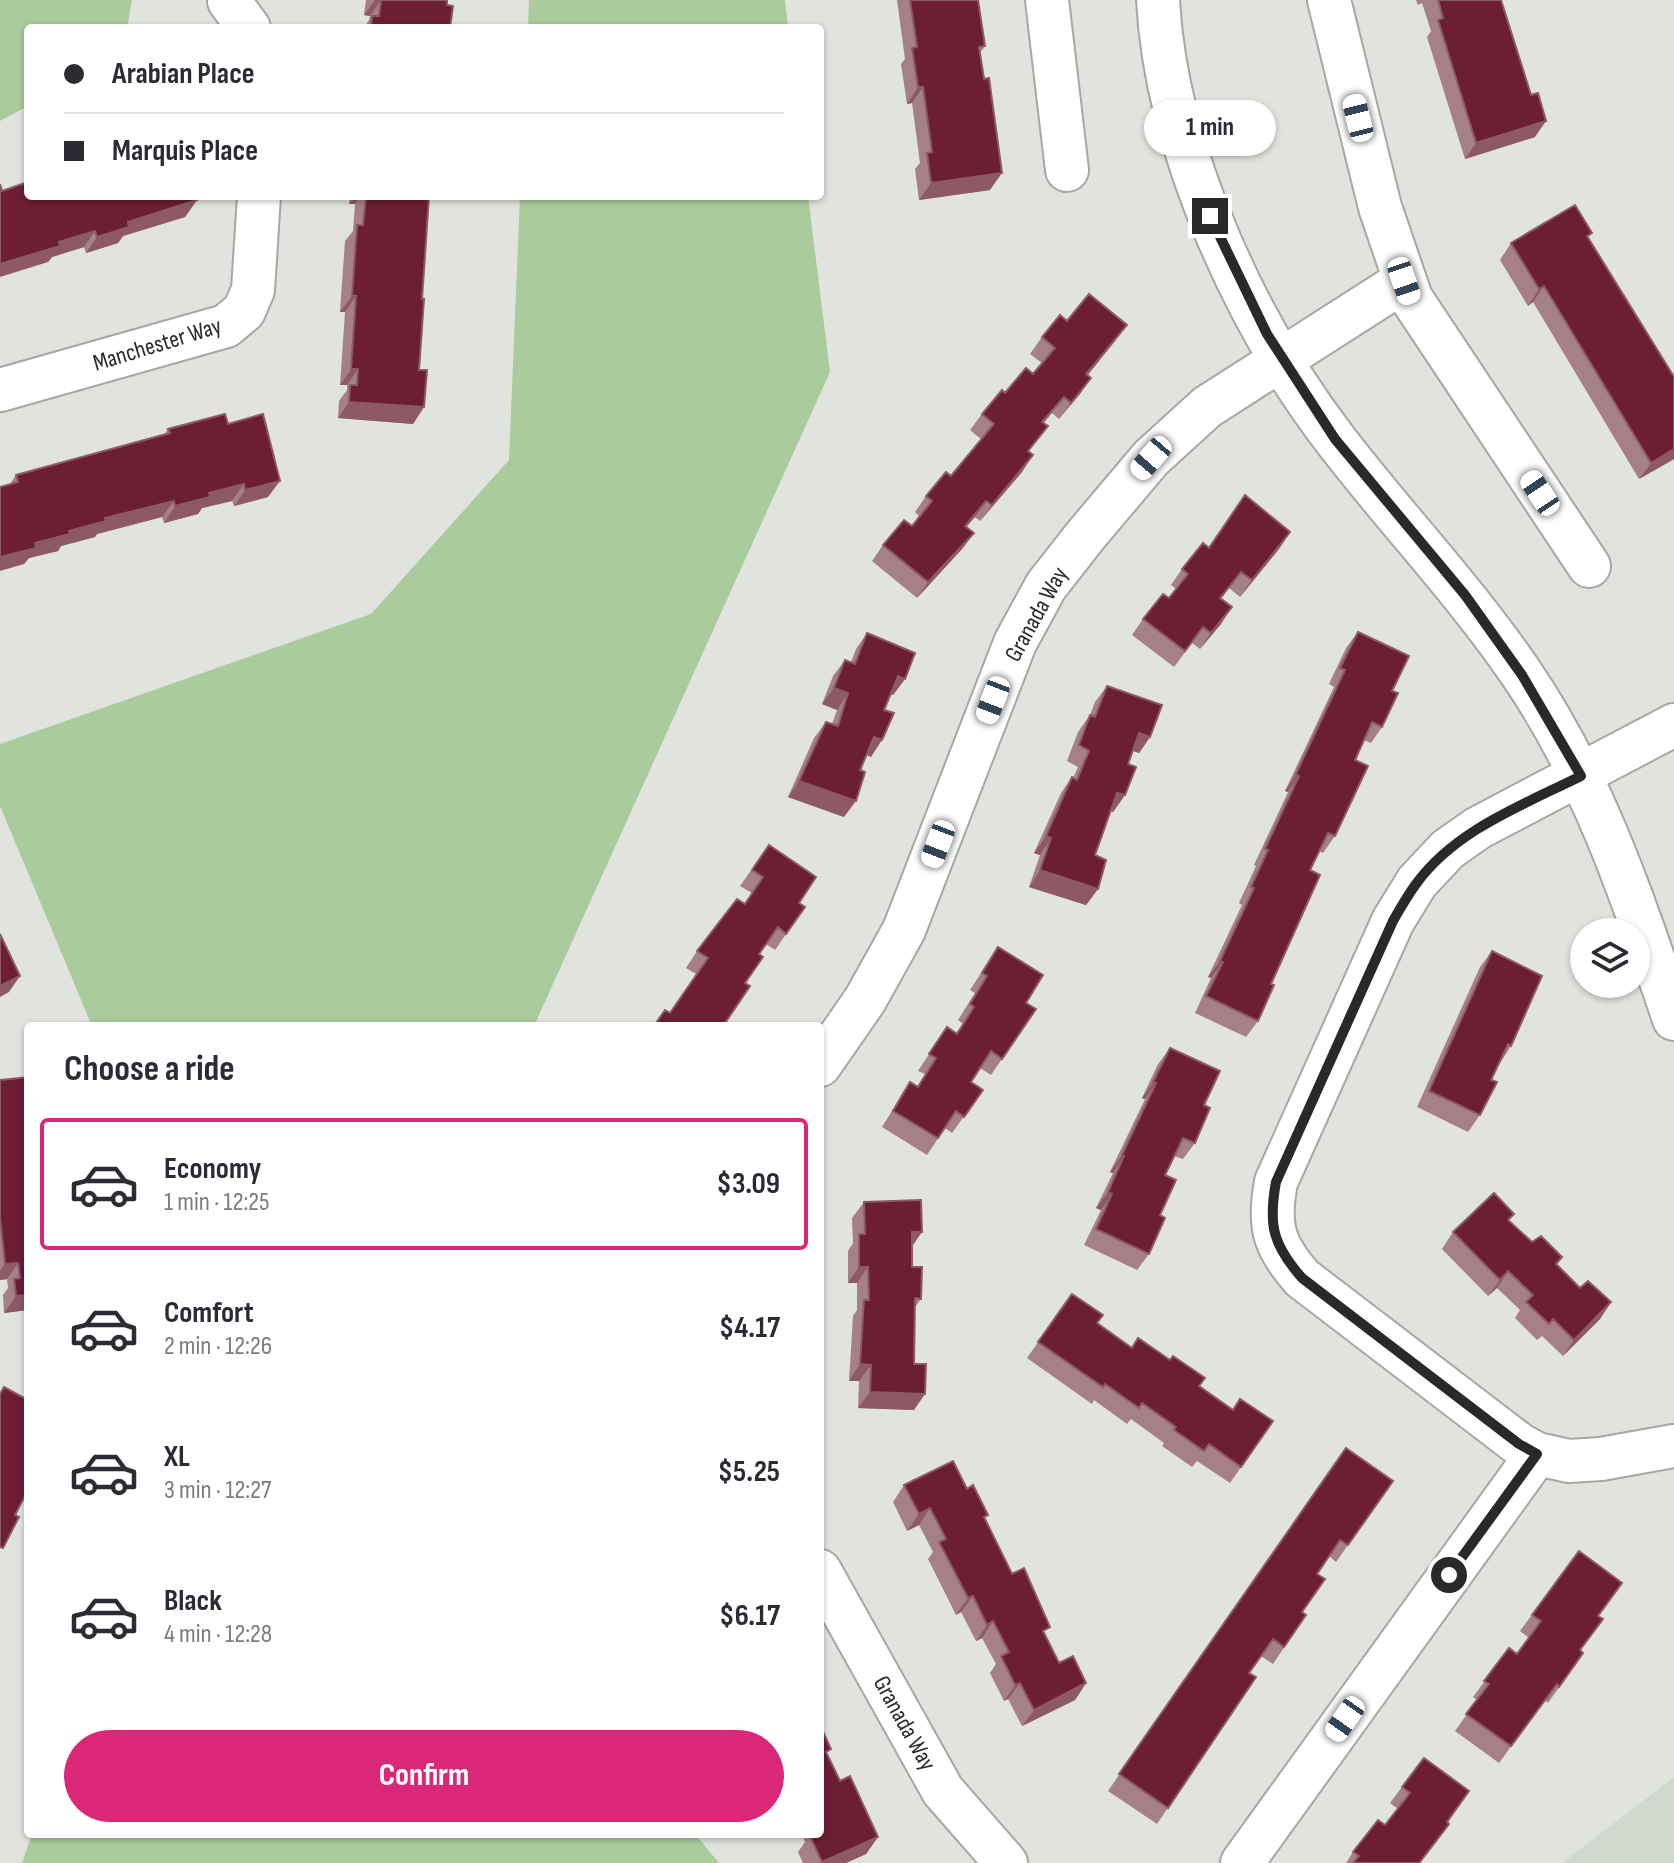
<!DOCTYPE html>
<meta charset="utf-8">
<style>
:root{--surface:#fff;--page:#f2f2f3;--text:#2b2b33;--muted:#7c7c81;--line:#e1e1e2;--accent:#db2777}
body{margin:0;font-family:"Sofia Sans Condensed",sans-serif;background:var(--page);color:var(--text);height:100vh;display:flex;flex-direction:column;font-size:30px;white-space:nowrap}
*{box-sizing:border-box;margin:0}
p{font-size:26px;color:var(--muted)}
.icon{flex:none;width:44px;height:44px;fill:none;stroke:currentColor;stroke-width:2;stroke-linecap:round;stroke-linejoin:round}
.map{position:relative;flex:1;overflow:hidden}
.panel{position:absolute;left:24px;top:1022px;width:800px;height:816px;display:flex;flex-direction:column;background:var(--surface);border-radius:8px;box-shadow:0 2px 6px #0004}
.panel>*{flex:none}
.guide{position:absolute;left:24px;top:24px;width:800px;height:176px;border-radius:8px;box-shadow:0 2px 6px #0004;display:grid;align-content:center;height:176px;padding:0 40px;background:var(--surface)}
.tools{position:absolute;left:1570px;top:918px;display:grid;gap:16px}
.tools a{display:grid;place-items:center;width:80px;height:80px;border-radius:50%;background:var(--surface);box-shadow:0 2px 6px #0004;font-size:40px}
.end{position:absolute;width:36px;height:36px;margin:-18px;border:10px solid #282928;background:#fff;box-shadow:0 0 0 4px #fff}
.from{border-radius:50%}
.bubble{position:absolute;height:56px;border-radius:28px;background:var(--surface);box-shadow:0 2px 6px #0004;font-size:26px;font-weight:700;line-height:56px;text-align:center}
.car{position:absolute;width:24px;height:48px;margin:-24px -12px;border-radius:10px;box-shadow:0 0 6px 2px #0007;background:linear-gradient(#fff 24%,#345 0 40%,#fff 0 76%,#345 0 86%,#fff 0)}
.guide b{display:flex;align-items:center;gap:28px;height:76px;font-size:30px}
.guide b+b{border-top:2px solid var(--line)}
.guide i{width:20px;height:20px;background:var(--text)}
ul{padding:0;list-style:none}
li{display:flex;align-items:center;gap:24px;height:132px;margin:0 16px 12px;padding:0 24px;border:4px solid transparent;border-radius:8px}
li div{flex:1}
li b{display:block;font-size:30px}
li em{font-style:normal;font-weight:700}
li.selected{border-color:var(--accent)}
li>.icon{width:72px;height:72px;stroke-width:1.5}
h2{padding:0 40px;font-size:36px;line-height:96px}
.button{display:flex;gap:16px;margin-top:auto;padding:16px 40px}
.button a{flex:1;height:92px;border-radius:48px;background:var(--accent);color:#fff;font-size:32px;font-weight:700;line-height:92px;text-align:center}
.map>svg:first-child{display:block}
</style>
<div class="map">
<svg width="1674" height="1863" viewBox="0 0 1674 1863">
<rect width="100%" height="100%" fill="#e0e3de"/>
<!-- built -->
<path fill="#d1d8ce" d="M1674,1777v86h-110l2,-3z"/>
<!-- green -->
<path fill="#aacc9d" d="M0,0h132l-5,28h-99v78l-28,15z
M529,0h256l3,28h-260z
M520,196h288l22,176 -296,654h-442l-92,-220v-62l371,-130 138,-154z
M32,1834h663l24,29h-697z"/>
<g fill="none" stroke-linecap="round" stroke-linejoin="round">
<!-- minor casing -->
<g stroke="#a5a8a4" stroke-width="46">
<path id="minor" d="M1047,0l20,170
M1158,0c8,150 88,324 179,442 60,78 128,149 184,231 72,105 112,226 153,346
M1329,0l51,207 31,91 178,268
M229,1l20,27
M0,390l226,-64 18,-15 9,-21 6,-94
M820,1065l45,-65 39,-70 111,-287 31,-57 40,-51 65,-77 56,-51 197,-126
M1537,1454l-18,-10 -217,-166c-29,-33 -34,-53 -26,-96l117,-261 24,-39 31,-33 30,-21 196,-103
M820,1571l123,220 63,72
M1242,1863l295,-409 32,7 32,-2 73,-13"/>
</g>
<!-- minor -->
<use href="#minor" stroke="#fff" stroke-width="42"/>
</g>
<!-- wall -->
<path fill="#a68089" d="M366,0h81l3,28h-86l5,-8 1,-4 -6,-1z
M897,0h81l7,46 -5,7 10,137 -71,10 -4,-31 5,-6 -8,-60 -5,1 -6,-40 4,-5z
M1416,0h85l34,137 -70,22 -38,-122 4,-6 -9,-28 -4,2z
M2,191l195,9 -12,17 -62,19 -5,7 -32,10 -2,-6 -32,10 -4,5z
M350,196h79l-7,103 -3,71 5,37 -11,17 -75,-6 1,-17 8,-11v-5h-7l5,-73h-5l5,-71 8,-10 2,-27h-6z
M1592,233l-4,5 86,139v82l-35,20 -106,-177 -5,4 -28,-46 11,-17z
M1067,321l48,20 -27,34 3,3 -32,41 -7,-6 -8,10 4,3 -19,25 -7,21 -42,49 -5,-4 -9,10 8,6 -12,16 -45,49 -45,-37 11,-16 29,-19 8,-9 -5,-5 11,-16 25,-20 30,-37 -11,-9 12,-16 23,-21 28,-19 9,-11 -12,-9 12,-17z
M228,424l40,73 -34,9 -2,-5 -30,7 -4,6 -34,9 -2,-6 -65,17 -2,3 -34,9 -3,5 -29,7 -5,6 -14,-80 6,-9 148,-40 4,-6z
M1290,532l-11,17 -39,48 -11,-9 -8,11v25l-21,25 -8,-6 -18,24 -42,-32 11,-16 26,-21 7,-9 -5,-4 11,-16 27,-21z
M1358,632l34,59 -10,36 -11,16 -7,-3 -9,20 -20,76 -12,17 -4,-2 -9,19 -52,151 -12,16 -51,-24 16,-35 -3,-1 34,-72 -3,-2 17,-37 -2,-1 34,-73 -3,-1 49,-104 -5,-3 17,-36z
M867,633l38,46 -12,16 -2,-1 -7,16 -13,47 -4,-2 -23,62 -56,-20 26,-59 12,-16 6,2 5,-14 -15,-6 11,-28 12,-16 6,2 5,-13z
M1107,686l43,51 -11,16 -6,-2 -5,13 -3,31 -12,17 -2,-1 -16,44 3,34 -12,16 -57,-18 11,-32 -6,-2 27,-60 11,-16 1,1 5,-11 -11,-6 11,-29 12,-17 5,-13z
M769,845l30,58 6,4 -30,43 -9,-6 -7,10 -14,29 -75,30 26,-39 -10,-6 11,-17 48,-47 7,-11 -12,-7z
M998,947l28,56 10,6 -45,66 -11,-7 -9,14 12,8 -31,43 -7,-5 -18,27 -45,-28 28,-45 7,5 8,-13 -7,-3 29,-44 9,6 7,-9 -5,-4 17,-27 -5,-3z
M1492,951l19,95 -11,17 -9,17 -11,35 -12,17 -51,-25 63,-140z
M1170,1048l34,57 -9,38 -12,16 -9,-3 -9,19 -5,40 -11,39 -12,16 -53,-25 17,-35 -5,-2 17,-35 -3,-1 35,-73 -3,-1 16,-34z
M0,1080l28,230 -24,3 -1,-18 5,-7 -1,-9 -7,1z
M864,1202l48,44v21l9,32 -6,8 -1,103 -56,-2 1,-27h-10l4,-65 4,-6v-27h-9v-32l5,-8 -1,-25z
M1509,1221l71,67 31,14 -11,17 -37,37 -21,-20 -5,4 -22,-22 5,-8 -23,-22 -9,8 -46,-47 11,-17z
M1072,1294l25,29 35,25 67,38 34,24 40,11 -43,62 -33,-22 -5,6 -30,-21 2,-3 -33,-24 -4,5 -33,-24 -2,4 -65,-46z
M1346,1448l47,33 -57,81 -7,-6 -12,18 -15,38 4,3 -33,49 -12,-8 -12,17 7,4 -99,147 -49,-33z
M904,1485l63,4 18,31 74,143 27,20 -11,17 -53,26 -14,-27 -4,2 -14,-28 6,-9 -14,-26 -6,3 -15,-29 -5,3 -28,-56 5,-7 -14,-27 -12,6 -14,-29z
M1579,1551l20,65 -19,35 3,2 -35,50 -3,-3 -46,63 -44,-32 22,-31 -4,-3 36,-49 8,6 12,-16 -9,-7z
M827,1755l13,26 38,56 -12,17 -20,9h-43l-5,-11 7,-10 -3,-8h18z
M1402,1787l47,37 -11,16 -18,23h-74l7,-11 32,-27 13,-16 -8,-6z"/>
<!-- shaded-wall -->
<path fill="#8e5967" d="M375,0h6l-11,16 -6,-1z
M918,87h5l-11,16 -5,1z
M1546,121l-11,16 -70,22 11,-16z
M1002,173l-12,17 -71,10 12,-17z
M355,196h5l-5,8h-6z
M197,200l-12,17 -62,19 -5,7 -32,10 11,-16 31,-15z
M95,231l-11,16 -32,10 -4,5 -48,15v-13l59,-22z
M1544,286l-11,16 -5,4 11,-17z
M352,296h4l-11,16h-5z
M1127,325l-12,16 -40,49 11,-16z
M351,369h7l-11,16h-7z
M1091,378l-11,16 -21,25 12,-16z
M349,402l75,5 -11,17 -75,-6z
M1674,449v10l-35,20 12,-16z
M1033,455l-11,17 -42,49 12,-16z
M280,481l-12,16 -34,9 11,-16z
M244,484l-12,17 -30,7 -4,6 -34,9 11,-17 34,-13z
M174,501l-12,16 -65,17 -2,3 -34,9 -3,5 -29,7 -5,6 -24,7v-14l105,-39z
M986,501l-11,16 -22,25 12,-16z
M1290,532l-11,17 -39,48 12,-17z
M974,533l-12,16 -45,49 11,-16z
M1232,607l-11,17 -21,25 11,-16z
M898,676l7,3 -12,16 -6,-2z
M834,688l14,5 -11,17 -15,-6z
M1139,733l11,4 -11,16 -11,-4z
M874,737l8,3 -11,17 -8,-4z
M1296,774l3,2 -11,16 -3,-1z
M799,781l57,20 -12,16 -56,-20z
M1117,793l8,2 -12,17 -7,-3z
M1046,836l5,2 -11,17 -6,-2z
M1040,870l58,19 -12,16 -57,-18z
M1220,961l3,1 -12,16 -3,-1z
M20,976l-11,16 -9,5v-11z
M1153,1082l3,1 -11,16 -3,-1z
M1122,1155l2,1 -11,17 -3,-1z
M1108,1192l4,2 -11,16 -5,-2z
M912,1232h10l-11,16z
M18,1263l-11,16 -7,1v-9l5,-7z
M859,1267h9l-11,16h-9z
M1508,1271l-11,17 -9,8 12,-16z
M28,1295v15l-24,3 12,-17z
M1611,1302l-11,17 -37,37 11,-16z
M860,1364l11,1 -12,16h-10z
M870,1392l55,2 -11,16 -56,-2z
M930,1508l-11,17 -12,6 12,-17z
M973,1596l-12,16 -5,3 12,-17z
M993,1621l-11,17 -6,3 11,-16z
M1020,1683l-12,16 -4,2 11,-16z
M1086,1683l-11,17 -53,26 12,-16z
M878,1837l-12,17 -20,9h-24z"/>
<!-- building -->
<path fill="#6b1e34" stroke="#8e5967" stroke-width="2" d="M381,0h66v5l6,1 -3,22h-79l1,-12h7z
M910,0h68l7,46 -6,1 5,32 5,-1 13,95 -71,10 -4,-30 5,-1 -9,-65h-5l-6,-39 5,-1z
M1438,0h63l30,95 7,-2 8,28 -70,22 -38,-123 5,-2z
M28,182v14h168l1,4 -69,22 1,5 -32,10 -2,-6 -36,11 1,4 -60,18v-80l2,7z
M366,196h63l-7,103h2l-5,71h8l-3,37 -75,-5 1,-17h7l1,-16h-7l5,-73h-4l5,-71h6z
M1575,205l17,28 -5,3 87,141v72l-23,14 -107,-177 -5,3 -28,-46z
M1089,294l38,31 -41,49 5,4 -20,25 -7,-6 -22,25 6,4 -20,25 5,4 -41,50 -6,-4 -21,25 9,7 -46,49 -45,-37 21,-25 8,6 20,-25 -6,-5 20,-24 5,4 43,-52 -12,-10 20,-24 3,3 21,-25 7,6 22,-26 -13,-11 18,-22 7,6z
M225,414l3,10 35,-10 17,67 -35,9 -1,-6 -35,9 1,4 -35,9 -1,-5 -69,17 1,3 -37,10 1,3 -35,9 1,5 -36,9v-70l18,-5 -2,-7 154,-42 -2,-4z
M1245,495l45,37 -38,48 -11,-8 -21,26 12,9 -21,26 -8,-6 -18,24 -42,-32 20,-25 6,4 19,-24 -6,-5 21,-26 6,5z
M1358,632l51,24 -17,35 6,2 -16,34 -10,-5 -17,38 13,6 -33,70 -7,-3 -18,37 10,5 -49,109 3,1 -16,36 -52,-25 17,-34 -3,-1 34,-73 -3,-1 17,-37 -3,-1 34,-73 -3,-2 49,-104 -5,-2z
M867,633l48,20 -10,26 -7,-3 -14,34 10,3 -12,27 -8,-3 -14,33 5,2 -9,29 -57,-20 27,-59 12,4 10,-33 -14,-5 11,-28 10,4z
M1107,686l55,19 -12,32 -11,-4 -11,31 8,3 -11,28 -8,-2 -22,62 11,5 -8,29 -58,-19 11,-32 -5,-2 26,-59 5,3 12,-29 -10,-6 11,-30 5,2z
M769,845l47,32 -17,26 6,4 -19,27 -8,-7 -19,27 4,3 -18,26 5,3 -27,40h-69l11,-16 5,3 38,-55 -11,-7 40,-52 8,5 18,-27 -11,-7z
M0,934l20,42 -20,10z
M998,947l45,28 -17,28 10,6 -34,50 -11,-8 -20,31 12,8 -19,27 -8,-6 -18,27 -45,-27 17,-29 8,5 18,-29 -7,-4 18,-27 10,7 17,-27 -4,-3 17,-28 -5,-3z
M1492,951l50,25 -31,70 -3,-2 -17,36 6,2 -17,33 -51,-24z
M1170,1048l50,23 -16,34 6,3 -15,35 -12,-5 -18,37 11,5 -16,35 5,3 -16,36 -53,-25 16,-35 -4,-2 16,-36 -2,-1 34,-72 -3,-1z
M28,1077v218l-12,1 -2,-17 6,-1 -2,-15 -13,1 -5,-47v-137z
M1494,1193l20,21 -6,6 24,22 9,-6 21,21 -6,7 24,24 8,-7 23,21 -37,38 -21,-21 -4,5 -23,-22 7,-7 -25,-24 -8,9 -47,-48z
M921,1200l1,32h-10v35h10l-1,32 -6,-1 -1,66h12l-1,30 -55,-2 1,-27 -11,-1 4,-64h5l-1,-33h-9v-33h6l-1,-32z
M1072,1294l31,21 -6,8 35,25 6,-10 32,22 3,-4 32,22 -6,8 34,24 7,-11 33,22 -32,46 -32,-23 -5,7 -30,-21 2,-3 -34,-24 -3,5 -34,-24 -2,3 -65,-45z
M4,1387l24,13v90l-13,25 4,2 -16,31 -3,-1v-153z
M1346,1448l47,33 -45,64 -8,-5 -23,34 8,5 -23,33 4,3 -22,32 -11,-8 -24,34 7,4 -88,131 -49,-34z
M953,1461l14,28 6,-4 15,30 -4,2 28,57 12,-6 26,59 -7,4 16,32 14,-7 13,27 -52,27 -14,-27 -5,2 -14,-29 8,-4 -16,-31 -6,4 -14,-29 -5,2 -29,-56 7,-3 -16,-31 -11,6 -15,-29z
M1579,1551l43,32 -24,33 5,3 -23,31 3,3 -24,34 -2,-3 -46,62 -45,-32 23,-30 -5,-3 25,-33 8,6 24,-33 -9,-6z
M820,1725l11,24 -5,3 14,29 10,-5 28,61 -56,25 -12,-26 4,-2h6z
M1424,1758l45,33 -22,31 2,2 -30,39h-66l6,-7 -6,-4 25,-32 7,5 25,-32 -8,-6z"/>
<g fill="none" stroke-linecap="round" stroke-linejoin="round">
<!-- route -->
<path stroke="#282928" stroke-width="10" d="M1210,216l57,118 68,105 130,156 57,80 59,101c-58,29 -126,54 -165,108 -9,12 -16,25 -23,37l-117,261c-8,43 -3,63 26,96l217,166 18,10 -88,121"/>
</g>
<g text-anchor="middle" stroke-width="8" stroke-linejoin="round" paint-order="stroke">
<!-- street labels -->
<g font-size="24" fill="#282928" stroke="#fff">
<text transform="translate(157 344) rotate(-17)" y="8">Manchester Way</text>
<text transform="translate(1036 614) rotate(-61)" y="8">Granada Way</text>
<text transform="translate(905 1723) rotate(61)" y="8">Granada Way</text>
</g>
</g>
</svg>
<div class="tools">
<a><svg class="icon" aria-label="layers" viewBox="0 0 24 24"><path d="M12 4l9 5-9 5-9-5zM3 14l9 5 9-5"/></svg></a>
</div>
<i class="end from" style="left:1449px;top:1575px"></i>
<i class="end" style="left:1210px;top:216px"></i>
<div class="bubble" style="left:1144px;top:100px;width:132px">1 min</div>
<i class="car" style="left:1358px;top:118px;rotate:346deg"></i>
<i class="car" style="left:1404px;top:281px;rotate:161deg"></i>
<i class="car" style="left:1151px;top:458px;rotate:221deg"></i>
<i class="car" style="left:1540px;top:493px;rotate:326deg"></i>
<i class="car" style="left:993px;top:700px;rotate:201deg"></i>
<i class="car" style="left:938px;top:844px;rotate:201deg"></i>
<i class="car" style="left:1345px;top:1719px;rotate:215deg"></i>
<div class="guide">
<b><i class="from"></i>Arabian Place</b>
<b><i></i>Marquis Place</b>
</div>
<section class="panel">
<h2>Choose a ride</h2>
<ul>
<li class="selected"><svg class="icon" aria-label="car" viewBox="0 0 24 24"><path d="M5 17H2v-5l4-1 3-4h7l3 4 3 1v5h-3M9 17h6M6 11h13"/><circle cx="7" cy="17" r="2"/><circle cx="17" cy="17" r="2"/></svg><div><b>Economy</b><p>1 min · 12:25</p></div><em>$3.09</em></li>
<li><svg class="icon" aria-label="car" viewBox="0 0 24 24"><path d="M5 17H2v-5l4-1 3-4h7l3 4 3 1v5h-3M9 17h6M6 11h13"/><circle cx="7" cy="17" r="2"/><circle cx="17" cy="17" r="2"/></svg><div><b>Comfort</b><p>2 min · 12:26</p></div><em>$4.17</em></li>
<li><svg class="icon" aria-label="car" viewBox="0 0 24 24"><path d="M5 17H2v-5l4-1 3-4h7l3 4 3 1v5h-3M9 17h6M6 11h13"/><circle cx="7" cy="17" r="2"/><circle cx="17" cy="17" r="2"/></svg><div><b>XL</b><p>3 min · 12:27</p></div><em>$5.25</em></li>
<li><svg class="icon" aria-label="car" viewBox="0 0 24 24"><path d="M5 17H2v-5l4-1 3-4h7l3 4 3 1v5h-3M9 17h6M6 11h13"/><circle cx="7" cy="17" r="2"/><circle cx="17" cy="17" r="2"/></svg><div><b>Black</b><p>4 min · 12:28</p></div><em>$6.17</em></li>
</ul>
<div class="button"><a>Confirm</a></div>
</section>
</div>
